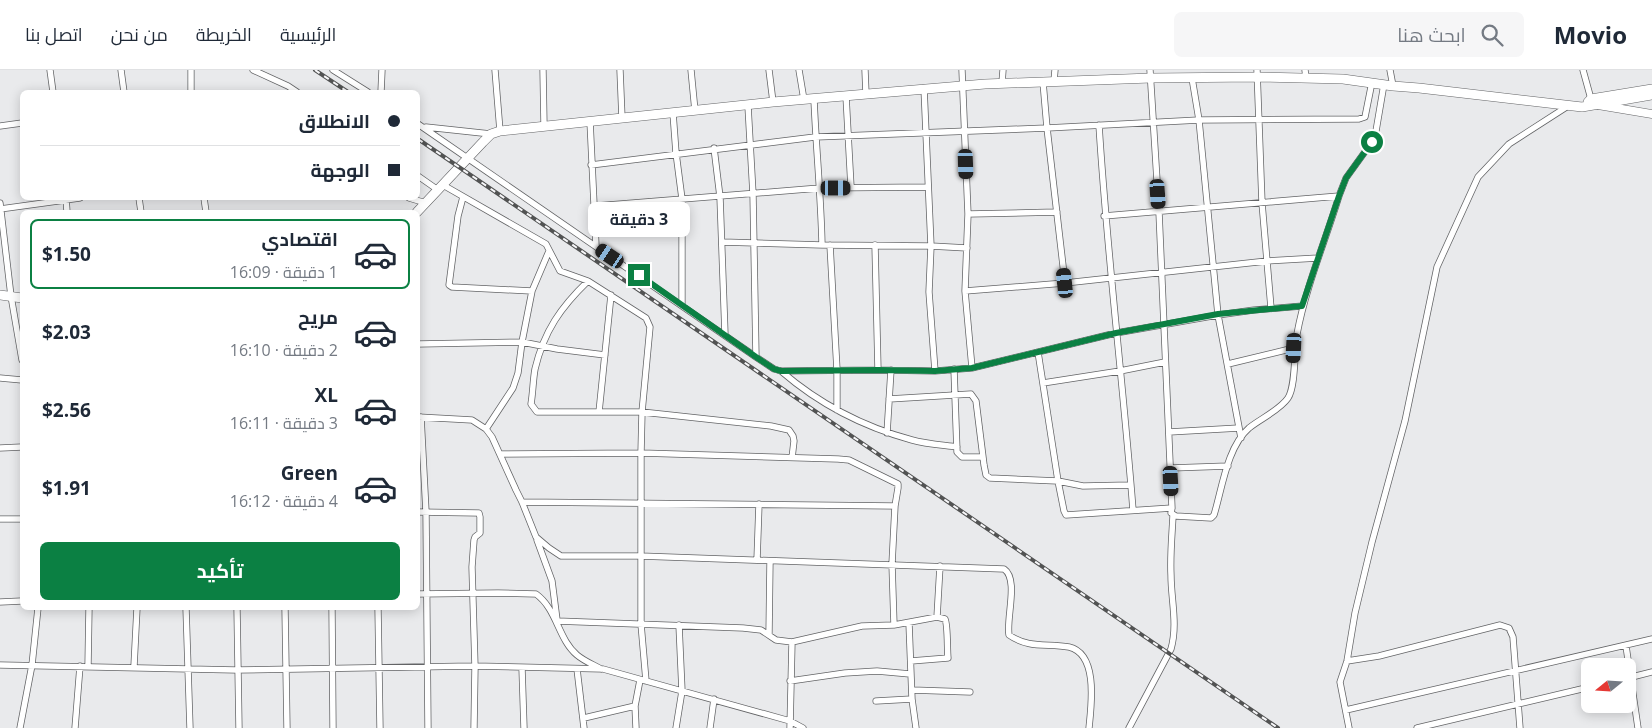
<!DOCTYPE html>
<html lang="ar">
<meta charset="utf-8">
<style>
:root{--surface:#fff;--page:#f6f6f7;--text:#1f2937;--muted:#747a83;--line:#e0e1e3;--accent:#0b8043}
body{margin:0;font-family:"Open Sans",Cairo,sans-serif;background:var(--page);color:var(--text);direction:rtl;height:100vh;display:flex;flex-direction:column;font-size:19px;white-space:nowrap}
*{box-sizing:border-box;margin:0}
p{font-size:16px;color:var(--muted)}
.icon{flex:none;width:28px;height:28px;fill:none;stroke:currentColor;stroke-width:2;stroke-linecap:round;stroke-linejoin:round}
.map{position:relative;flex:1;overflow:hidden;direction:ltr}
.details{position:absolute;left:20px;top:140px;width:400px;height:400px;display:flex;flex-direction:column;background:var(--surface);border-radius:8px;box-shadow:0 2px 12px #0003;direction:rtl}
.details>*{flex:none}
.hud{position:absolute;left:20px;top:20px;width:400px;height:110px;border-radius:8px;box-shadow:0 2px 12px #0003;direction:rtl;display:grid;align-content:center;height:110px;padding:0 20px;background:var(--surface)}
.needle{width:32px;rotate:252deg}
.controls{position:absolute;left:1581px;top:588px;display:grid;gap:10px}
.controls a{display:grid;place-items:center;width:55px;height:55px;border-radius:8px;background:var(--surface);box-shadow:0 2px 12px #0003;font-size:25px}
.end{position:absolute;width:22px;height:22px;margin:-11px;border:6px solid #0b8043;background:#fff;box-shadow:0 0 0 2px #fff}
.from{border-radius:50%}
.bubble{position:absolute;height:35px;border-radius:8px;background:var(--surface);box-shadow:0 2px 12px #0003;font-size:16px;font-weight:700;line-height:35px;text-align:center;direction:rtl}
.car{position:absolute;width:15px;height:30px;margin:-15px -8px;border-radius:6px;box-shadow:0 0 4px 1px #0007;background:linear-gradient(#222 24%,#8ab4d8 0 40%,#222 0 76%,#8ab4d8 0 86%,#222 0)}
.hud b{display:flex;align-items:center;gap:18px;height:48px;font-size:19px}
.hud b+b{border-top:1px solid var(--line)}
.hud i{width:12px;height:12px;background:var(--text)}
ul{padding:9px 0 0;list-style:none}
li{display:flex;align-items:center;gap:15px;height:70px;margin:0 10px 8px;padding:0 10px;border:2px solid transparent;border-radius:8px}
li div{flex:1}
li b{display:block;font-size:19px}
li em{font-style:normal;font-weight:700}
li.active{border-color:var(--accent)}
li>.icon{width:45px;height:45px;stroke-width:1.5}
.button{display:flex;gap:10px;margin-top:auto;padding:10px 20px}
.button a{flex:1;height:58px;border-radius:8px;background:var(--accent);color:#fff;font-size:20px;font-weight:700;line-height:58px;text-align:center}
header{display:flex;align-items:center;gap:30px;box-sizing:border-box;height:70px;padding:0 25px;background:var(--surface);border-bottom:1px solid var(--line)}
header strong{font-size:24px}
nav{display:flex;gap:28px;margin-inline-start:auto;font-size:18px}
.search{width:350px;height:45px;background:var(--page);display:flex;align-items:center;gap:12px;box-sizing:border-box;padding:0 18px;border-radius:8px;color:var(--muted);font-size:19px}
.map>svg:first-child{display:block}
</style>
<header>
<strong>Movio</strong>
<div class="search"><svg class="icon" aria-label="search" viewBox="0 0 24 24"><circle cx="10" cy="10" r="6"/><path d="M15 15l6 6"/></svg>ابحث هنا</div>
<nav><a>الرئيسية</a><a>الخريطة</a><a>من نحن</a><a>اتصل بنا</a></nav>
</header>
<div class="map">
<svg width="1652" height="658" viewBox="0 0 1652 658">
<rect width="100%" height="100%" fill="#e9eaec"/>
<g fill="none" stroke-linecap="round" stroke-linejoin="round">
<!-- street casing -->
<g stroke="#636466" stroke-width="7">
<path id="street" d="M50,0l3,22
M121,0l3,22
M253,0l35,16 9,6
M333,0l35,22
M495,0l5,61
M543,0l1,55
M620,0l2,48
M691,0l4,41
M769,0l4,32
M799,0l5,30
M865,0l1,24
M962,0l6,144 -3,77 7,77
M1150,0l9,142 13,296 -1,5 5,3 35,2 3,-3c8,-26 13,-68 35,-87 11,-9 31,-18 39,-30 8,-12 6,-48 9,-64 9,-48 28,-92 42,-138l7,-18 26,-36 4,-11 8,-47
M1257,0l5,133 9,105
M1305,0l1,8
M1390,0l3,16
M1583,0l8,29
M1192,8l7,42 19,195 23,123
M1054,11l1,-11
M1043,12l4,46 18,155
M1002,13l1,-13
M924,18l7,158 -2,46 6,79
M191,22v-22
M381,22l1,-22
M846,26l5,91
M814,29c2,49 7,97 8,146
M748,36l5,88 3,163
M673,43l3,40 6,46v106
M590,51l6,125
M418,54l338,233 18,12 7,2 97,-1 57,1 37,-3 144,-35 102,-18 36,-5 48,-4
M1099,55c8,129 24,257 34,385
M0,56l22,-3
M426,57l65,7
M714,78l6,49 5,137
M591,95l224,-28 232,-9 152,-8 160,-1 6,-2 7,-35
M418,106l20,14
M443,115l103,59 14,27 28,10
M463,127l-5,19 -9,69 3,2 80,4
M66,128l1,14
M139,128l2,14
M204,128l2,14
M409,128l17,5
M0,133l11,93 11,64
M595,136l225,-18 107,-1
M0,139l80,-11
M968,144l89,-2
M1104,146l235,-20
M722,172l100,3 109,1 36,2
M830,175l7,125v40
M875,175l3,125
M965,221l100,-8 202,-22 51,-3
M418,274l104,-2 35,7 48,6
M1038,282l20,129 6,30 2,4 106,-7
M1228,294l66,-16
M954,299l3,83 5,5h21
M781,301c37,32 83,56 131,69 14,4 30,5 45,7
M0,308l22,2
M1043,313l77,-12 45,-9
M889,329l82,-5 5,7 8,64 2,10 4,3 68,3 25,5 48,-1
M599,342l12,-117
M418,347l54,3 14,9 6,8 24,53 6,12 14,35 13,11 12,8h79l364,13c15,10 2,49 5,66 20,14 39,8 60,12 30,7 22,60 20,81
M421,347l5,95 2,216
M486,359l27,-41 5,-15 4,-31 10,-51 17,-40
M1169,362l70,-4
M887,363l4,-63
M0,378l22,-1
M500,384l141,-1 197,6 11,1 49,24v4l-3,18 -3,58 2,61
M1171,398l57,-2
M522,432l373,4
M418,442l61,1 1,4v16l-5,4 -1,3 -2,27 3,100 -1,61
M0,449h22
M537,470l15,41 5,39
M757,490l2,-56
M418,524l80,-1 38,1c21,15 22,45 41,61 7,6 17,10 24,14
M0,532l22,-1
M186,538l4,120
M237,538l2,120
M285,538l2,120
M332,538l1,120
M378,538l2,120
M937,547l3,-51
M557,551l186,7 18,2 15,10 16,2 70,-16 32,-1 43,-8 8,2c3,6 2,30 3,39l-37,3
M909,553l3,76 4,29
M769,565l1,-74
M1626,576l12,82
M1347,591l32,-5 121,-31 9,3 4,9 7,91
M0,595l236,5 237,-4 130,3 187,52 13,7
M88,596l1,-58
M134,596l3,-58
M522,598l2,60
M577,599l7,59
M1628,608l24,-6
M646,611l-5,-57v-171l1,-41 8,-85 -4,-9 -58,-37c-27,26 -44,50 -53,88 -2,11 -2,23 -4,35l6,8h105l129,14 18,4 4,6 1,5 -2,17
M790,611l55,-8 32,-2 33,3
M912,620l58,2
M876,631l36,-2
M1346,640l306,-71
M584,648l51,-12
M20,658l12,-63 6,-57
M75,658l5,-62
M636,658l-1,-22 5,-26
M676,658l6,-37 -3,-66
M710,658l4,-29
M790,658l2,-86
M1129,658l42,-79c7,-25 0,-49 0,-74 -1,-20 1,-40 2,-59
M1349,658l-9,-46 7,-21 8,-48 17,-71 33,-121 32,-154 41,-90 31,-33 59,-38
M1417,658l173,-41"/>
</g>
<!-- secondary casing -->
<g stroke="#636466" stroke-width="9">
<path id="secondary" d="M1598,35l54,9"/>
</g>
<!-- primary casing -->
<g stroke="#636466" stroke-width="10">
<path id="primary" d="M1588,32l3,-3 61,-10
M417,142l66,-70 8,-8 9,-3 273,-29 212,-18 166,-6 107,-1 85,2 50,7 26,2 163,19 70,-12
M0,225l22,3"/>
</g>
<!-- street -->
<use href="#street" stroke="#fff" stroke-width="5.5"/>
<!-- secondary -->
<use href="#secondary" stroke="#fff" stroke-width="8"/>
<!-- primary -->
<use href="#primary" stroke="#fff" stroke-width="9"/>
<!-- rail casing -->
<g stroke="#525353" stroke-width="4">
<path id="rail" d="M315,0l33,22
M418,69l860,589"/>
</g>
<!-- rail -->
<use href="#rail" stroke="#f7f7f9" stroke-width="2" stroke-dasharray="5.5" stroke-linecap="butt"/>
</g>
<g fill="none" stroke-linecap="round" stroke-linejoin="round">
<!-- route -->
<path stroke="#0b8043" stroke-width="6" d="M639,205l117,82 18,12 7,2 97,-1 57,1 37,-3 144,-35 102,-19 84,-8 37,-110 7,-18 26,-36"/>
</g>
</svg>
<div class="controls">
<a><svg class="needle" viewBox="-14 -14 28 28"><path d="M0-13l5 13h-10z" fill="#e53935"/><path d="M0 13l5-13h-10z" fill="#747a83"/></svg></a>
</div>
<i class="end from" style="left:1372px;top:72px"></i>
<i class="end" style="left:639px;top:205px"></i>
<div class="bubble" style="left:588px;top:132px;width:102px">3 دقيقة</div>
<i class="car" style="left:966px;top:94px;rotate:178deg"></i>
<i class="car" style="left:836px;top:118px;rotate:90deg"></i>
<i class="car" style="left:1158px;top:124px;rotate:176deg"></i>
<i class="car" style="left:610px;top:186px;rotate:304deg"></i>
<i class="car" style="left:1065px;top:213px;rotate:354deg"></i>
<i class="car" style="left:1294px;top:278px;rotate:183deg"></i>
<i class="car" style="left:1171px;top:411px;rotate:177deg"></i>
<div class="hud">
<b><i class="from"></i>الانطلاق</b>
<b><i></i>الوجهة</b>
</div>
<section class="details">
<ul>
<li class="active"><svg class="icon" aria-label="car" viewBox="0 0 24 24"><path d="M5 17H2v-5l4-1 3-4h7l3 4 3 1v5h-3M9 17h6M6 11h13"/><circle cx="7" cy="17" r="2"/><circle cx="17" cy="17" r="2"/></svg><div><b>اقتصادي</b><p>1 دقيقة · 16:09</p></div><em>$1.50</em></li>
<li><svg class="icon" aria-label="car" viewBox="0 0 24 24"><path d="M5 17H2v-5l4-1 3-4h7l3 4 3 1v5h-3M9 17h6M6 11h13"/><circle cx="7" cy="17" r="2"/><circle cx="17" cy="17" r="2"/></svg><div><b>مريح</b><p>2 دقيقة · 16:10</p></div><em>$2.03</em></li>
<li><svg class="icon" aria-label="car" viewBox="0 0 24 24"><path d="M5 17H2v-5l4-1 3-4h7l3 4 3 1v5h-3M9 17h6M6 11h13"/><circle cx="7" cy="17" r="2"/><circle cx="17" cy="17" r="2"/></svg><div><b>XL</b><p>3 دقيقة · 16:11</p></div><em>$2.56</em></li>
<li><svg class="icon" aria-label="car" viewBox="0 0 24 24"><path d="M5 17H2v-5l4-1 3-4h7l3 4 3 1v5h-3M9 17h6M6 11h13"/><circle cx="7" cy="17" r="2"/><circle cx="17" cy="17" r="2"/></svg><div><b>Green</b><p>4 دقيقة · 16:12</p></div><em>$1.91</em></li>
</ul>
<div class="button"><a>تأكيد</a></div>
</section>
</div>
